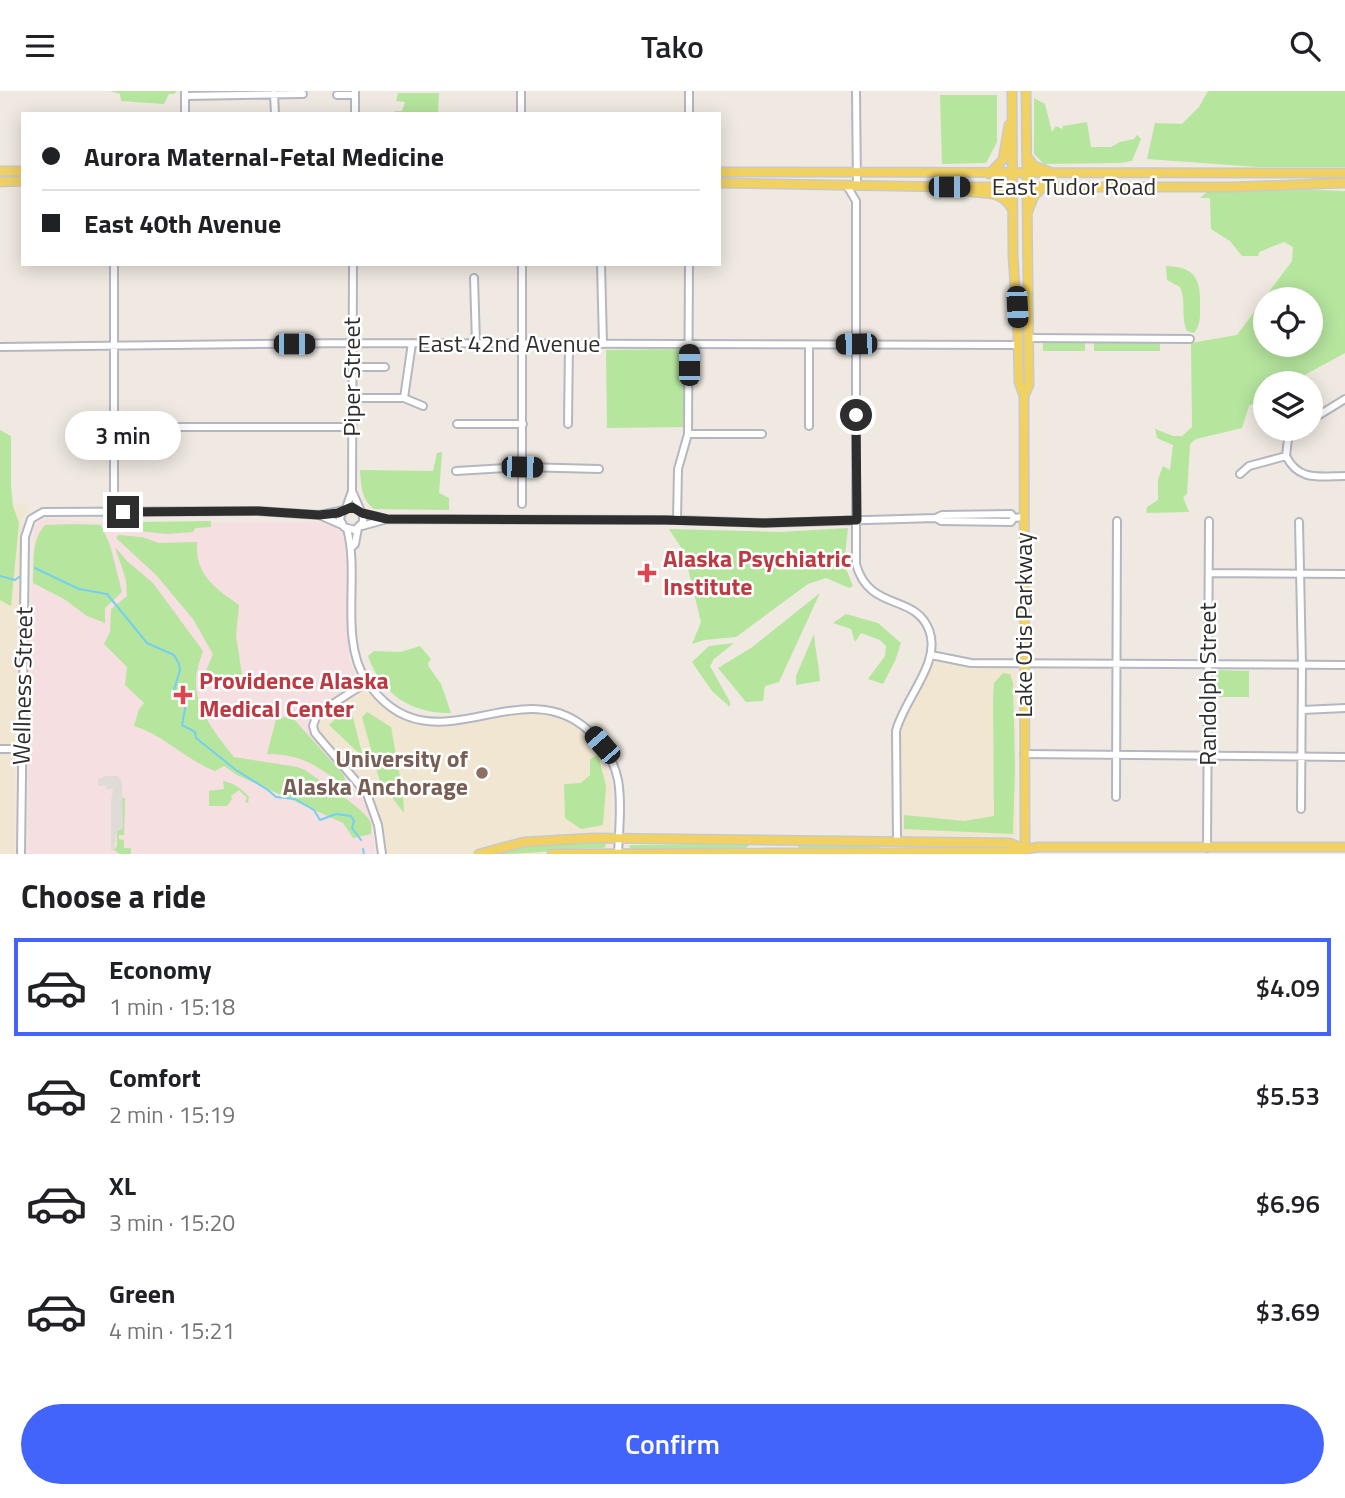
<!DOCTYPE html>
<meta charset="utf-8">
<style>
:root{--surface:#fff;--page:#f6f6f6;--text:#202124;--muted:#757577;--line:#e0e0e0;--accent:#4264fb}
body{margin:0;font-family:"Titillium Web",sans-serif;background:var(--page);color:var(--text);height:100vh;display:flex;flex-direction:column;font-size:26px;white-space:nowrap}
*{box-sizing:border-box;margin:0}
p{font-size:23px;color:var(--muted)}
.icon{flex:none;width:38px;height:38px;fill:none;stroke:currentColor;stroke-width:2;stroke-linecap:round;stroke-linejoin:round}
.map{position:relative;height:763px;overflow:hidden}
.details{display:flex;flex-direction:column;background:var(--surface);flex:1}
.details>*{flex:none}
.hud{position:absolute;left:21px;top:21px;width:700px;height:154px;border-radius:0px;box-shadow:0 4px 18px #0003;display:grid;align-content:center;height:154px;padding:0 21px;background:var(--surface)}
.controls{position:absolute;left:1253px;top:196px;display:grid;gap:14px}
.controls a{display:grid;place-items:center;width:70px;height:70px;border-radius:50%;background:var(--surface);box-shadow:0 4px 18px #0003;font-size:35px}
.end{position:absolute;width:32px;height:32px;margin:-16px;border:9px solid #2e2e2e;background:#fff;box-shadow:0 0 0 4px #fff}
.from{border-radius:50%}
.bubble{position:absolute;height:49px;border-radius:24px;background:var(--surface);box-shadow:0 4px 18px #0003;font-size:23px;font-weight:600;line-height:49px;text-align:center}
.car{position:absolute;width:21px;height:42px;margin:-21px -10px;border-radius:9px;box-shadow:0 0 5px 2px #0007;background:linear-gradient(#222 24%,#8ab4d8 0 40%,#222 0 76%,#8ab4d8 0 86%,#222 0)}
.hud b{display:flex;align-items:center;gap:24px;height:66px;font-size:26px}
.hud b+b{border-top:2px solid var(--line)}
.hud i{width:18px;height:18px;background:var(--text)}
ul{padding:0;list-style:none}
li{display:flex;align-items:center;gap:21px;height:98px;margin:0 14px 10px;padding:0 7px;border:4px solid transparent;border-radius:0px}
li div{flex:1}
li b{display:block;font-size:26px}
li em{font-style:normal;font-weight:600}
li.active{border-color:var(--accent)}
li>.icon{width:63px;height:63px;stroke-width:1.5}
h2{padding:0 21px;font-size:32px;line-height:84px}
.button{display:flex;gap:14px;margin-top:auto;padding:14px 21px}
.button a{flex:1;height:80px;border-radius:42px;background:var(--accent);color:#fff;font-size:28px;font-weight:600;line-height:80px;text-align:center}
header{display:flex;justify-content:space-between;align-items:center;height:91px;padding:0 21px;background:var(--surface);font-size:32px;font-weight:600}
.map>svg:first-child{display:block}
</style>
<header><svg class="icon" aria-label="menu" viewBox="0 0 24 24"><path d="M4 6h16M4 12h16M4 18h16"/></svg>Tako<svg class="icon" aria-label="search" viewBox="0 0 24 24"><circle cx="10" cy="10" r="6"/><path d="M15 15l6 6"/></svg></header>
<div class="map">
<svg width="1345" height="763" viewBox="0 0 1345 763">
<rect width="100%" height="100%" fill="#efe9e1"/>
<!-- education -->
<path fill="#f0e6d1" d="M0,413h26l3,7 -6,5 -2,9v128l-6,59v142h-15z
M938,570l30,6 40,-1 8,7 1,181h-117v-130l33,-60z
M364,597l30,26 28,11 28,2 80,-16 26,5 27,14 18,22 11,31 -2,71h-223l-5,-30 -11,-28 -15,-21 -38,-43 -2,-5 2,-10z"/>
<!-- medical -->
<path fill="#f5dfe0" d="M51,428l72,5 193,-2 18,4 6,5 4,9 2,22 3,97 9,22 -44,28 -4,5 -1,15 2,6 53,60 7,16 4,43h-347l1,-196 5,-128 6,-9z"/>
<!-- green -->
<path fill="#b6e59e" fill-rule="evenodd" d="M110,0h67l-3,3h-5l-5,10 -43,-3 -1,-7z
M1208,0h137v76h-88l-110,-8 8,-36 27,1 17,-17z
M398,2h41l-1,21h-44l1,-3h7l3,-9 -9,-1z
M940,4h57v47l-11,21 -44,1z
M1034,7l11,6 7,28 4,-6 6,3 1,-3 24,-4 4,25h20l9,-5 14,-3 3,-4 4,4 -9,22 -12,2 -76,1 -10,-10z
M1314,99l31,1v162l-55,30h-25v14l-16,9 -7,22 -46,11 -6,5 -3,50 -4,3 6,15 -43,1 1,-6 11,-7v-21l5,-13 7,4 3,-25 -16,-7 -2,-9 18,7h9l10,-9 -1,-84 46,-8 55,-74 1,-14 -9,-5 -25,10 -1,4h-16l-12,-15 -19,-12 -1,-31h-10l8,-7zM1265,208h46v46h-46z
M1166,175c29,1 35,13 34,40 0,11 1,18 -6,27l-7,-2c-7,-16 0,-27 -7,-44l-13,-7z
M1094,251l66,1v8h-66z
M1043,252h42v8h-42z
M685,258l1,78 -79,1 -1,-78z
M0,339l11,6v50l2,20 6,17 -8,83 -11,-6z
M442,361l-3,41 10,5v12l-75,-1c-13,-10 -13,-24 -14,-39l73,1 4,-18z
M211,430v6l-16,1 -2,4 -26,2 -29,-3 2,-9z
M72,433l29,1 9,20 12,47 -17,16v15l-18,-7 -23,-17 -31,-16c1,-20 -2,-43 12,-58z
M848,437l-4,36 9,22 -4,2 -23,-10 -18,6 -72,53 -32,3 -12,4 9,-22 -17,-70 -15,-23 111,3z
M119,444l23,2 17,6 38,-1c-2,33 18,46 42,63l-3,31 6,38 -6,3 -35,6 12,-29 -20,-35 -21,-25 -15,-18 -41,-38z
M115,456l12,14 26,22 50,68c-3,10 -8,22 -7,33 0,26 22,53 38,73l63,10 8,3c13,10 61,39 66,53 1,3 0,8 0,11l-18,4 -10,-15 -106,-48 -13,-9 -9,5c-29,-11 -51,-36 -81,-45l5,-17 5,-6 -19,-18 2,-18 -23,-23 6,-12 1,-23 16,-13 -1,-16z
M820,502l-41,89 -14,4 -2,15 -17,1 -28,-34 33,-20z
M846,523l32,9 23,20 -6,18 -12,23 -15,-5 17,-23 1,-10 -6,-6 -19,-7 -6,9 -4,-13 -18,-6z
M814,543c1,16 5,31 6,47l-24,4v-9z
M734,552l-20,16 -4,7 20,36v5l-18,-16 -20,-29 17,-16z
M420,555l11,13 -3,4 1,4 12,17 10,29c-39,1 -70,-19 -83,-57l6,-5 27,1z
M1217,579l32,1v26h-33l-1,-24z
M1003,582l7,1 3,9 2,84 -2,67 -109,-5v-14l60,6 30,-5 -1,-120 1,-13z
M350,615l13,51 -34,-32z
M367,621l24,15 12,67 1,19 -24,-31 -18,-65z
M291,625l52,58 6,14c-30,-19 -43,-34 -82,-34l9,-35z
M598,664l8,31 -3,39 -22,4 -16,-11 -1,-34 17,-1 9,-8v-16z
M223,690c11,2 19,8 26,16l-1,6 -3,-1 2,-4 -8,-8 -8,6 1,3 -5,7h-18v-15l15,-2z
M121,707h4l-1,37h-5v4l5,1v8h7v6h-11l-6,-4 3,-4v-15l5,-2z
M602,751l4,3 -2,3c-35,0 -70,6 -105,6l-1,-3 47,-8z
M737,751l14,1 -6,6 -112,2 -4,-4 2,-2 86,-1z
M800,752h92c-12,10 -74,7 -93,7l-1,-4z"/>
<!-- plaza -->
<path fill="#dfdcd8" d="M106,685h12l4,5 1,48 -6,2 -3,19h-3v-49l2,-10 -1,-2h-6v-3h-8v-7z"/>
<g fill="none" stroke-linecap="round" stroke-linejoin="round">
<!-- stream -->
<path stroke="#75cff0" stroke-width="2" d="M35,477l44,21 28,5 40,49 27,12 5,9 1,6 -6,20 12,14 -4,21 13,7 1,6 40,32 32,20 8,7 19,2 19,11 6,10 16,-6 15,2 3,5 -2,7 9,12
M0,485l15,4 4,-3
M363,758l1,5"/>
<!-- minor casing -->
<g stroke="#b4b7c1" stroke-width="10">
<path id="minor" d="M185,0v23
M355,0v23
M856,0l1,94
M274,3l1,20
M337,4h18
M185,5l118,-2
M521,23v-23
M689,23v-23
M847,95l9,15v363c13,48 59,29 73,66 13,32 -25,69 -33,101l1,109
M522,173v240
M601,173l2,80
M474,187l2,65
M1028,247l162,1
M0,256l352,-4 666,2
M352,276h33
M352,307h52l19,8
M404,307l8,-55
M1311,329l34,-21
M457,333h66
M568,333l1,-79
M809,335v-81
M114,336h237
M688,343h74
M1286,365c13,26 34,20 59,20
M1286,365l2,-17 8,-10
M456,380l66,-4 77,2
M1240,383l9,-8 37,-10
M352,400l11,25v6l-8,8 -11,-3 -4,-8c2,-10 9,-14 18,-10
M346,417l6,-17 1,-227
M114,421v-248
M362,422l25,6 290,1 87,3 172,-5 6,-3 69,-1 3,4
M319,424l25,-5
M936,427l5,3 70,1 3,-4 10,-1
M677,429l1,-51 10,-35 1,-170
M1299,431l3,143 -1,144
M362,435l25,-7
M347,438c13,46 -8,110 19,151 63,96 152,-13 222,50 15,13 26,31 30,50 4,23 1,50 0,74
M352,456l3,-3 3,-16
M1209,482l136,1
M931,564l40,8 374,2
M367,591l-50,32 -4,12 2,7 52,61 11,31 4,29
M1302,619l43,-2
M0,658h21
M1024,663l321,3
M1116,706l1,-276
M1207,757l2,-327
M21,763l4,-317 6,-18 12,-7 215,-1 61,4 23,10"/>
</g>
<!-- major casing -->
<g stroke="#c9c9c9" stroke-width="11">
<path id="major" d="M1012,0l1,164 5,80 1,47 5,14
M1027,66l7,9 16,6
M0,80h23
M719,81l626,1
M989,83l14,-14 6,-35
M0,91l23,-1
M719,92l230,4h284l112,-4
M962,99c20,6 39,-2 50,19
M1028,120l6,-15 9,-9
M1025,760l-1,-455 5,-11 -3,-294
M479,763l45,-12 70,-4 415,5 16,6
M552,763l459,-2 27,-5h307"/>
</g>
<!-- minor -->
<use href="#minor" stroke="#fff" stroke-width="6"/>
<!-- major -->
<use href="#major" stroke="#f2d163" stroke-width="8"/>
</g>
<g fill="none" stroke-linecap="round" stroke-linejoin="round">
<!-- route -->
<path stroke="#2e2e2e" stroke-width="9" d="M123,421l135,-1 61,4 19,-2 14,-6 10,6 25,6 278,1 99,3 93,-3 -1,-105"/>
</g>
<!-- markers -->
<g fill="#e0444e" stroke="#fff" stroke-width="2.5">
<path d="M643.5 471.5h7v7h7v7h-7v7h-7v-7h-7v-7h7z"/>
<path d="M179.5 593.5h7v7h7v7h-7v7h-7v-7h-7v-7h7z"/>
</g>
<circle fill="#8d6e63" stroke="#fff" stroke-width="2.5" cx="482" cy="682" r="7"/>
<g text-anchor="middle" stroke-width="5" stroke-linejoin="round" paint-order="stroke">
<!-- street labels -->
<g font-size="24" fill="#2e2e2e" stroke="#fff">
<text x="1074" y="104">East Tudor Road</text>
<text x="509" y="261">East 42nd Avenue</text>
<text transform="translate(352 286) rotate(-90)" y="8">Piper Street</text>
<text transform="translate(1024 534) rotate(-90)" y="8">Lake Otis Parkway</text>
<text transform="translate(1208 593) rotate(-90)" y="8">Randolph Street</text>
<text transform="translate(23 595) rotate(-89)" y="8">Wellness Street</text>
</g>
<!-- health labels -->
<g font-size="24" font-weight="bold" fill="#be3a42" stroke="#fff" text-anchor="start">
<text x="663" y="476">Alaska Psychiatric<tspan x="663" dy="28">Institute</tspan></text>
<text x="199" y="598">Providence Alaska<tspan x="199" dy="28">Medical Center</tspan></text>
</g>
<!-- education labels -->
<g font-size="24" font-weight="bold" fill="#785e54" stroke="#fff" text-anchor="end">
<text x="468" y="676">University of<tspan x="468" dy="28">Alaska Anchorage</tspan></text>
</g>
</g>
</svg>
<div class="controls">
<a><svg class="icon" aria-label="locate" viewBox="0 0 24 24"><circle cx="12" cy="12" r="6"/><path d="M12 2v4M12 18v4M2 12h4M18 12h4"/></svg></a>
<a><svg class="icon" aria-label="layers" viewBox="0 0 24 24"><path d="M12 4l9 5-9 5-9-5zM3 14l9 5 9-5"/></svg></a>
</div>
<i class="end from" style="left:856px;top:324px"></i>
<i class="end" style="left:123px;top:421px"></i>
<div class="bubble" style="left:65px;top:320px;width:116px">3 min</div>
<i class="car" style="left:949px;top:96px;rotate:90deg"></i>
<i class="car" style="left:1017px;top:216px;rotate:177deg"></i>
<i class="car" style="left:294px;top:253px;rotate:90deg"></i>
<i class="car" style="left:856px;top:253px;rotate:269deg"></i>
<i class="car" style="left:689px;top:274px;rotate:0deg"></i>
<i class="car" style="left:522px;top:376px;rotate:91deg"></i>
<i class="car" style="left:602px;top:654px;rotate:319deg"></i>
<div class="hud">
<b><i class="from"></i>Aurora Maternal-Fetal Medicine</b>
<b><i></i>East 40th Avenue</b>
</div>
</div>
<section class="details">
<h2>Choose a ride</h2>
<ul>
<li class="active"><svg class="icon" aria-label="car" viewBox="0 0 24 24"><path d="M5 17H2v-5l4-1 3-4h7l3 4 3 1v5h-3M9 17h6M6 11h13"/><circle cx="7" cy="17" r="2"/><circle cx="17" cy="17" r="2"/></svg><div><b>Economy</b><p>1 min · 15:18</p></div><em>$4.09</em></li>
<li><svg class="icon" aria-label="car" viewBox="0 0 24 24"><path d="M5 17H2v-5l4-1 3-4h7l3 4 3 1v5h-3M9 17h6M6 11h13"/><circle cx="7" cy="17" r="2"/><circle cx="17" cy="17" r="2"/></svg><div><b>Comfort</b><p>2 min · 15:19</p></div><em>$5.53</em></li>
<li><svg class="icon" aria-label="car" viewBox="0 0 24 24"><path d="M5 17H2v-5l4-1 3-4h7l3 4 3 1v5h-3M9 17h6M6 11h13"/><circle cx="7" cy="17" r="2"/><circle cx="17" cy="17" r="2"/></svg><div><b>XL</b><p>3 min · 15:20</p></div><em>$6.96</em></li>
<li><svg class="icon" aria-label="car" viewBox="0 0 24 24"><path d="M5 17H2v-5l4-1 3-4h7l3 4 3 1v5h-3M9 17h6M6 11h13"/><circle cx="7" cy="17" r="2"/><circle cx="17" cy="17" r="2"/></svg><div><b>Green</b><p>4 min · 15:21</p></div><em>$3.69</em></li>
</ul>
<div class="button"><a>Confirm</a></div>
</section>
